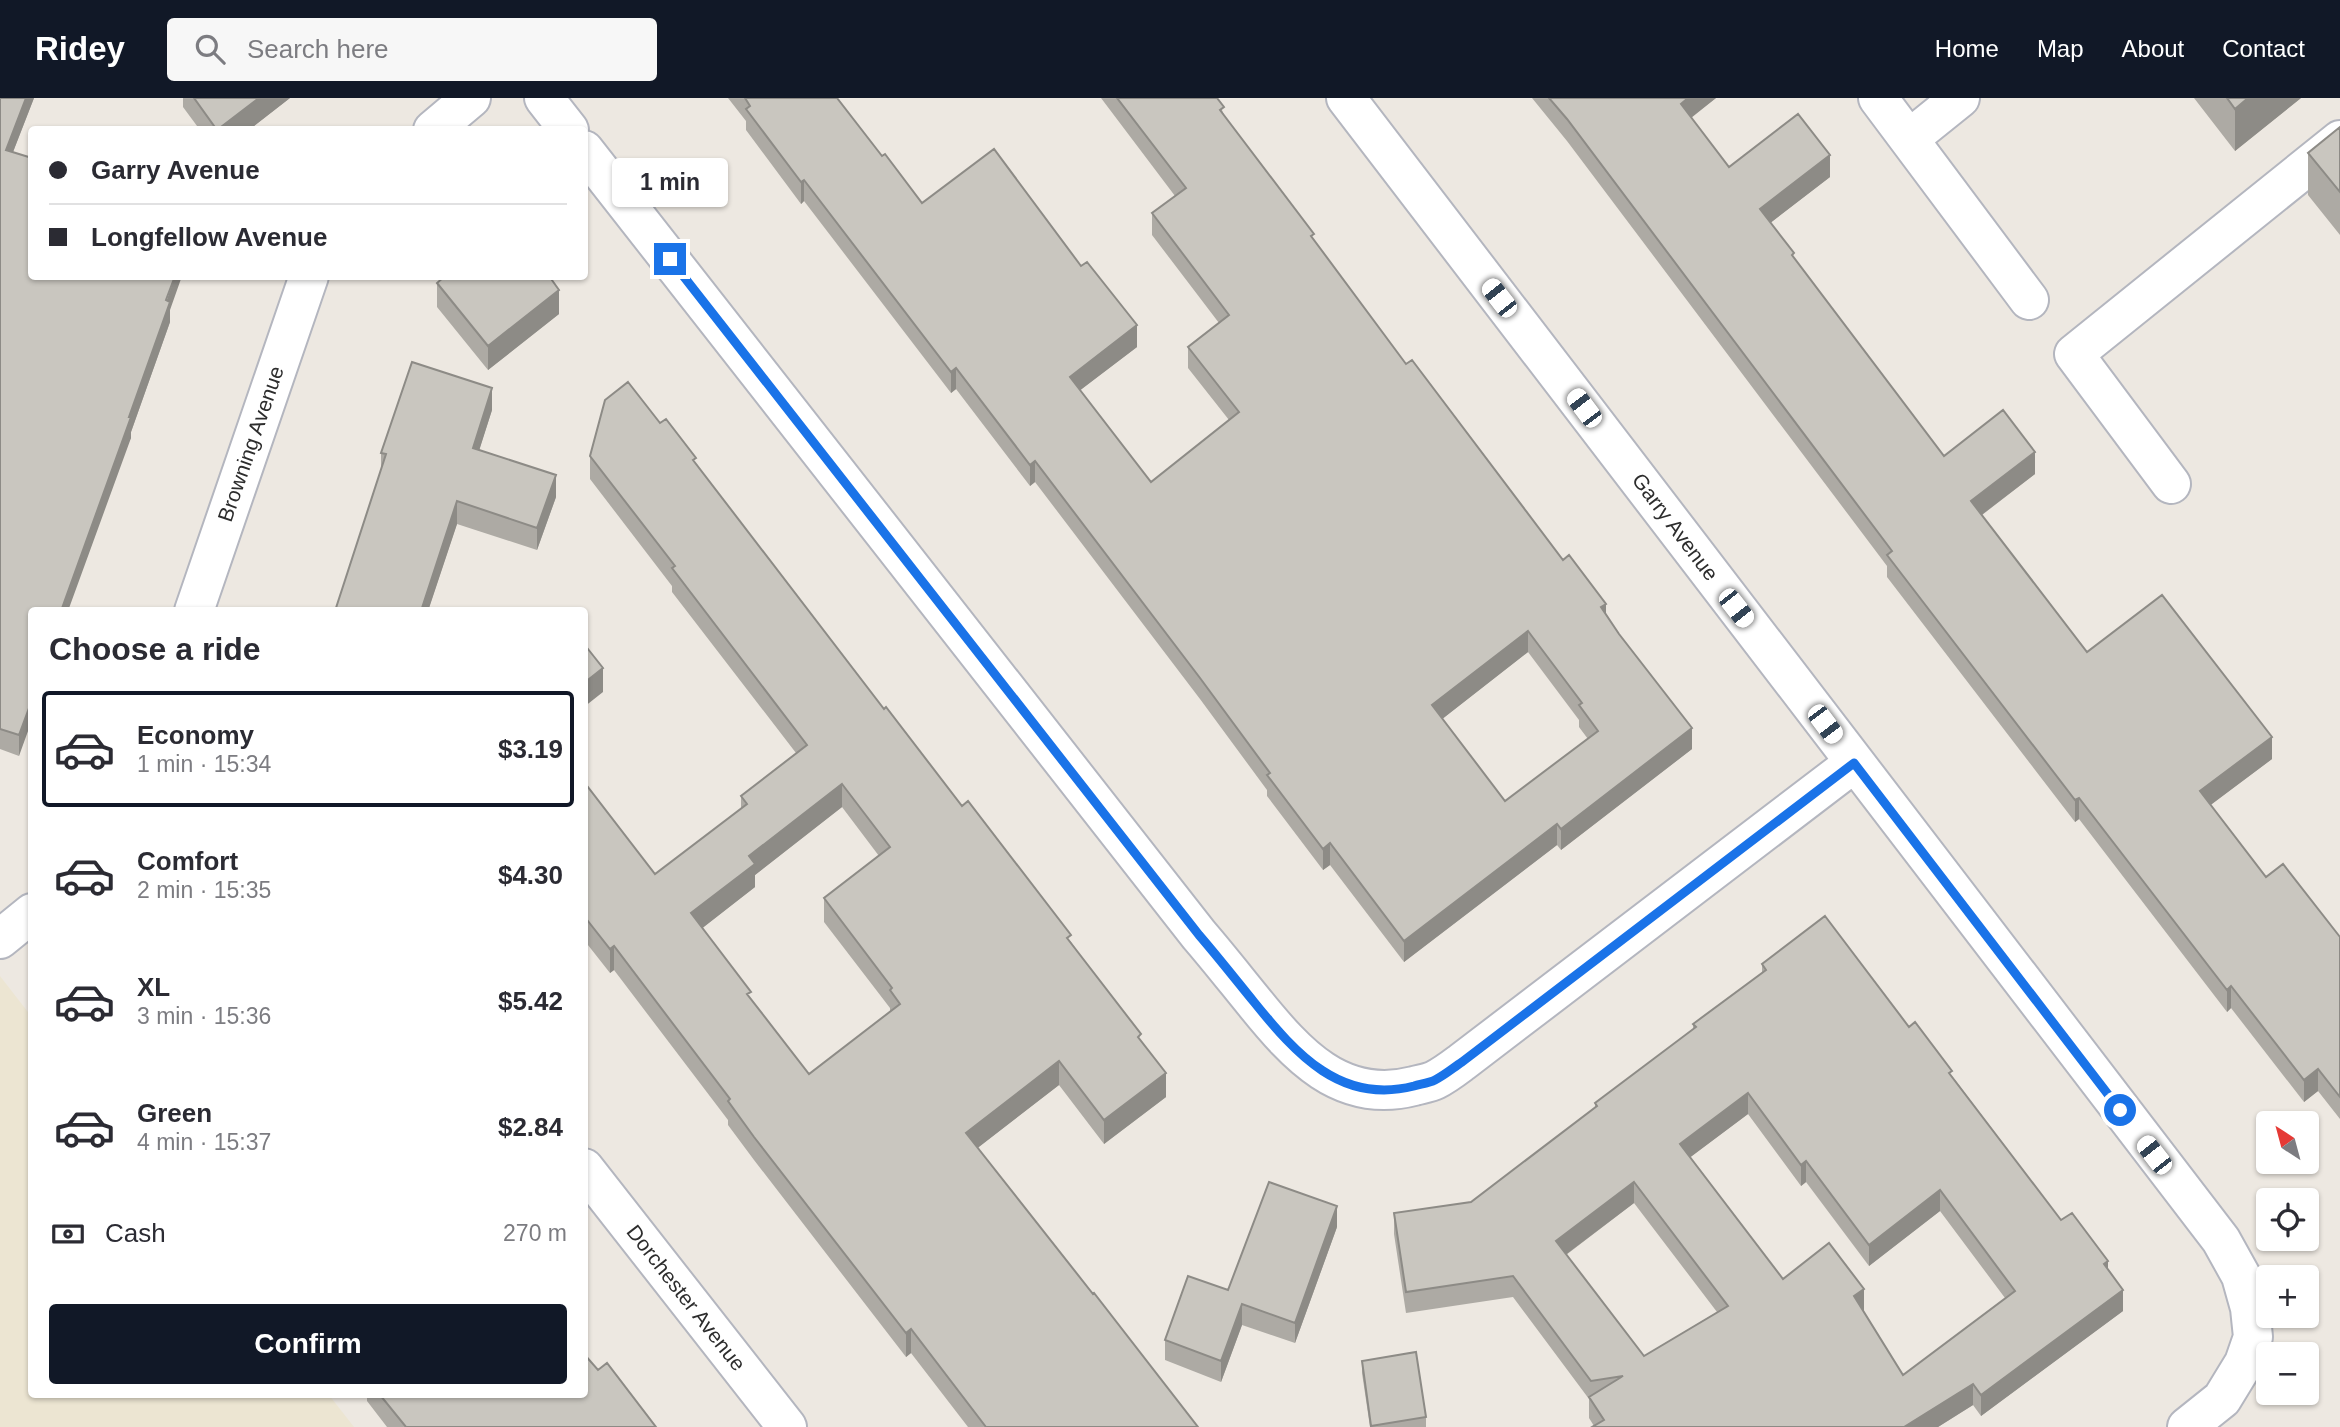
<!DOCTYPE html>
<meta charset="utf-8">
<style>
:root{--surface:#fff;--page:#f7f7f7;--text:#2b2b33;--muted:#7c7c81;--line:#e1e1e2;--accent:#111827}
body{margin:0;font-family:Helvetica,sans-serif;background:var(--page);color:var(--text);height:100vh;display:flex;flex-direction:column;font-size:26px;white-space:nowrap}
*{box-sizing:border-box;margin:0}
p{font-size:23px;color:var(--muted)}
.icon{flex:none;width:38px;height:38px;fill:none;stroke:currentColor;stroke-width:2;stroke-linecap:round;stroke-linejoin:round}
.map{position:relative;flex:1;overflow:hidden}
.side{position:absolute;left:28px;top:509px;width:560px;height:791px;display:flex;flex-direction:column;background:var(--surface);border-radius:7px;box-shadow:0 2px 5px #0004}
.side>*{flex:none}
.hud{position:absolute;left:28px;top:28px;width:560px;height:154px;border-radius:7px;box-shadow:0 2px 5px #0004;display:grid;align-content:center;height:154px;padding:0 21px;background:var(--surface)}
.needle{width:46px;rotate:324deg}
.fabs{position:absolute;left:2256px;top:1013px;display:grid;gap:14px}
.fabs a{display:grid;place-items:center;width:63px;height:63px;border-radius:7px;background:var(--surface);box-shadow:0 2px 5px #0004;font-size:35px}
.end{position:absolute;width:32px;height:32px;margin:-16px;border:9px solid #1a73e8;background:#fff;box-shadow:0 0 0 4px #fff}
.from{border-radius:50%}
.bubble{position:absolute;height:49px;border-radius:7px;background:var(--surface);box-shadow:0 2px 5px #0004;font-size:23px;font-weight:700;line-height:49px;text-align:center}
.car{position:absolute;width:21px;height:42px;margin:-21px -10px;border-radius:9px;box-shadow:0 0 5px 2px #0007;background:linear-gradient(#fff 24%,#345 0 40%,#fff 0 76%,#345 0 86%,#fff 0)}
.hud b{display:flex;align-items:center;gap:24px;height:66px;font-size:26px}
.hud b+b{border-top:2px solid var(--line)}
.hud i{width:18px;height:18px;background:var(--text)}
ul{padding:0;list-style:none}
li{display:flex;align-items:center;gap:21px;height:116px;margin:0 14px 10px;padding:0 7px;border:4px solid transparent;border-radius:7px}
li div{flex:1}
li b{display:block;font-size:26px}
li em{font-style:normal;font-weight:700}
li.on{border-color:var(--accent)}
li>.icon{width:63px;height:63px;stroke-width:1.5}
h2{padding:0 21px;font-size:32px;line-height:84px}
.pay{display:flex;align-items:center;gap:18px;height:77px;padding:0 21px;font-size:26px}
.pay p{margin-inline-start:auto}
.primary-button{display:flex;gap:14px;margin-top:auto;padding:14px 21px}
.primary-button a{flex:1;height:80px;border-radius:7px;background:var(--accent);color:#fff;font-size:28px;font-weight:700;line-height:80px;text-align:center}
header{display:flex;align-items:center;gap:42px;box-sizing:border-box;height:98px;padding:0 35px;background:var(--accent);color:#fff}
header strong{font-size:33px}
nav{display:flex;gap:38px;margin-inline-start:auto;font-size:24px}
.search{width:490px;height:63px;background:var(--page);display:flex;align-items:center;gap:18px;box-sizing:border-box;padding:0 24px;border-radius:7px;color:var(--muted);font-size:26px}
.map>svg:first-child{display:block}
</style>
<header>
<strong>Ridey</strong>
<div class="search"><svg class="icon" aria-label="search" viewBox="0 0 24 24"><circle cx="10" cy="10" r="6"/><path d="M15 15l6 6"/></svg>Search here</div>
<nav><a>Home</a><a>Map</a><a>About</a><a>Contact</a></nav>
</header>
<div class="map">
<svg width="2340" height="1329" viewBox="0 0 2340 1329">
<rect width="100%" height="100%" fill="#ede8e1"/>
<!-- education -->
<path fill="#ece5d2" d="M0,878l31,40 1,379h297l25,32h-354z"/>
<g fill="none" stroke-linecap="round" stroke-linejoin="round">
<!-- minor casing -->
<g stroke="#b4b6bf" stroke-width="42">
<path id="minor" d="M544,0l25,32
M1346,0l875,1142 20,36 9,32 3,29 -9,26 -22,36 -35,28
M1878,0l151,202
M433,32l38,-32
M1909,41l51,-41
M584,52l615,785c19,22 37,45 55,67 42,52 87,103 160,84 7,-2 15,-3 21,-6 10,-5 19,-12 27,-18l392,-299
M2171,386l-97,-130 266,-214
M194,513l115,-335
M0,841l32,-26
M584,1070l203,259"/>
</g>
<!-- minor -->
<use href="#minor" stroke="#fff" stroke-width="38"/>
</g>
<!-- wall -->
<path fill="#adaaa4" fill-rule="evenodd" d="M0,0h34l-21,54 157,158v12l-39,110v6l-99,173 -13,145 -19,-7z
M183,0h107l-41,32h-49l-17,-23z
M728,0h109l45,58 40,47 215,144 -57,43 71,92 78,-62 -41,-52v-21l31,-24 -67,-88v-22l23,-17 -74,-98h116l7,17 90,125 92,124 200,250 86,135 -131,101 -4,-5 -153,117 -74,-97 -7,5 -56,-74v-6l-67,-91 -165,-217 -5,4 -74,-97 -5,4 -147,-192 -3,3 -55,-74v-9zM1528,554l51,68v7l9,12 -83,62 -63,-82z
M1532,0h184l-25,19 38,50 101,10 -60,46 24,35 150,198 91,18 -53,41 105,137 185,107 -62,46 56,72 74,60v182l-22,-28 -14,11 -73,-94 -4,4 -148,-193 -4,3 -188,-245v-11l-320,-425z
M2194,0h107l-66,53z
M2340,29v108l-32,-40v-42z
M437,185l122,31 -71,56 -51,-63z
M492,312l-13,40 77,47 -19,53 -80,-26 -29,87h-93l46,-141v-17z
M660,325l36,41 188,245 187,233 70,100 25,55 -62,47 -45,-59 -82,63 221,279h-230l-57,-74 -5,4 -152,-197 -26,-35v-5l-114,-150 -4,3 -26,-33v-158l71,92 86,-65v-13l55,-43 -124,-161v-6l-82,-107v-23zM842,709l37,49 -55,42v24l66,86v4l-81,62 -58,-75 -49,-71 53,-41v-12z
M1762,866l147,63 43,49 109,144 47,51 15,40 -142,105 -8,-11 -35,22h-346l2,-1 -5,-8v-19l-76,-102 -107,16 -12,-79v-21l77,-11 124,-94v-5l98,-74v-5l69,-51zM1748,1016l53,72 5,-4 63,84 71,-55 65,87 -102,77 -40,-64 1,-1 -81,-31 -93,-122zM1634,1105l83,109 -73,44 -78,-101z
M1337,1129l-42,116 -53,-18 -21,57 -56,-22v-20l63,-50z
M1362,1263l64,56v10h-56l-8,-54z
M598,1272l58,57h-269l-20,-26v-6h217z"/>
<!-- shaded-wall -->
<path fill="#8d8b86" d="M26,0h8l-28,72v-20z
M259,0h31l-41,32h-32z
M1688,0h28l-35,28v-22z
M2248,0h53l-66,53v-42z
M1830,57v22l-70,54v-22z
M804,82v21l-3,3v-22z
M175,178h7l-12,34v12l-39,110v6l-63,173h-7z
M559,192v24l-71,56v-24z
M1137,227v22l-67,51v-21z
M956,270v21l-5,4v-21z
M492,290v22l-19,60v-22z
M2035,354v22l-64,49v-22z
M1035,363v21l-5,4v-21z
M556,377v22l-19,53v-22z
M457,403v23l-29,87h-7z
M1606,506v21l-5,-18z
M1528,533v21l-96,75v-22z
M603,570v24l-19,15v-24z
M32,602v20l-13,36v-21z
M1692,630v21l-131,101v-21z
M2272,639v22l-72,54v-22z
M842,686v23l-87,68v12l-64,50v-24l58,-57z
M2079,700v21l-4,3v-22z
M1557,726v21l-153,117v-21z
M1330,745v22l-7,5v-21z
M614,848v24l-4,3v-24z
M2231,888v22l-4,4v-22z
M1059,963v24l-93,72v-24z
M2318,971v22l-14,11v-22z
M1166,975v24l-62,47v-24z
M1748,995v21l-68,51v-21z
M1806,1063v21l-5,4v-21z
M1634,1084v21l-78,59v-21z
M1940,1092v21l-71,55v-21z
M1337,1108v21l-42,116v-20z
M2108,1163v21l-4,-18z
M1864,1191v21l-10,7v-21z
M2123,1192v21l-142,105v-21z
M1242,1206v21l-21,57v-21z
M911,1231v24l-5,4v-24z
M1973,1286v21l-35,22h-34z"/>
<!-- building -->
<path fill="#c9c6bf" stroke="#8d8b86" stroke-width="2" fill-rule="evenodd" d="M0,0h26l-20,52 26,8v118h143l-9,24 4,2 -41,115h2l-70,194h-29v89l-13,35 -19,-6z
M194,0h65l-42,32z
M745,0h92l45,58 3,-2 37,49 72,-54 87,117 6,-4 50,63 -67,52 81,105 88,-70 -51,-65 41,-32 -77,-102 34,-25 -69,-90h100l7,9 -4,3 94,124 -3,2 95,128 6,-4 151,200 6,-5 37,49 -5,3 18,27 73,94 -131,101 -4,-5 -153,117 -74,-98 -7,6 -56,-74 3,-2 -70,-95 -165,-217 -5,4 -74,-97 -5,4 -147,-192 -3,2 -55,-73 4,-3zM1528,533l54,72 -3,2 19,26 -93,70 -73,-96z
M1549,0h139l-7,6 48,63 69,-53 32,41 -70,54 34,44 -2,2 152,201 59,-46 32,42 -64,49 116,151 75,-57 110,142 -72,54 66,86 17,-13 57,73v160l-22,-28 -14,11 -73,-94 -4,4 -148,-192 -4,2 -188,-245 5,-4 -325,-432z
M2227,0h21l-13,11z
M2340,29v65l-32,-39z
M445,178h104l10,14 -71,56 -51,-63z
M412,264l80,26 -19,60 83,27 -19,53 -80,-27 -36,110h-86l51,-157 -5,-1z
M628,284l32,41 6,-4 30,39 -3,2 191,249 2,-2 76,99 6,-5 103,134 -4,3 74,96 -3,3 28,36 -62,47 -45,-59 -93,72 127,161 1,-1 104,134h-212l-75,-98 -5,4 -152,-196 -26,-36 2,-2 -116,-153 -4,3 -26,-33v-134l71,92 92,-70 -6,-8 66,-51 -135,-177 3,-2 -85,-110 15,-56zM842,686l48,63 -66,51 68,90 -2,2 10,14 -91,70 -62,-80 4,-2 -60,-79 64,-49 -6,-8z
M584,546l19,24 -19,15z
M1825,818l84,111 6,-5 37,49 -3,2 112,147 11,-7 36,48 -4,3 19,26 -142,105 -8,-11 -69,43h-312l12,-7 -15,-23 34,-21 -32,5 -78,-105 -107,16 -12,-79 77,-11 126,-96 -2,-3 101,-76 -3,-3 73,-54 -4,-6zM1748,995l53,72 5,-4 63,84 71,-55 75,101 -112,84 -49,-79 10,-7 -35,-46 -46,36 -103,-135zM1634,1084l94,124 -84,50 -88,-115z
M1269,1084l68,24 -42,117 -53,-19 -21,57 -56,-21 23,-64 40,14z
M1416,1254l10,65 -55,9 -9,-65z
M584,1256l14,16 9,-7 49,64h-250l-26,-32h204z"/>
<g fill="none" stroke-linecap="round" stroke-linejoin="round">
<!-- route -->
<path stroke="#1a73e8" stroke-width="9" d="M670,161l529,676c19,22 37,45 55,67 42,52 87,103 160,84 7,-2 15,-3 21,-6 10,-5 18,-12 27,-18l392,-299 266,347"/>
</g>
<g text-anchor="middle" stroke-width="5" stroke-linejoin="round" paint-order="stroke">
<!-- street labels -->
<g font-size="21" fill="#2d2d2d" stroke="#fff">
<text transform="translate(251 346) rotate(-71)" y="7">Browning Avenue</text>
<text transform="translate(1675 429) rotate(53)" y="7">Garry Avenue</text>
<text transform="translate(686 1200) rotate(52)" y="7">Dorchester Avenue</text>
</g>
</g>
</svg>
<div class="fabs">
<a><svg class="needle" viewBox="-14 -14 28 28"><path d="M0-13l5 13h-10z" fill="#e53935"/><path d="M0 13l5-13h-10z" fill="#7c7c81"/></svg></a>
<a><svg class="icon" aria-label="locate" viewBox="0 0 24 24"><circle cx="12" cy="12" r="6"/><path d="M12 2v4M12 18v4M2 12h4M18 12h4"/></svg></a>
<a>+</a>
<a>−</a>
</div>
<i class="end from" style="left:2120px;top:1012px"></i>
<i class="end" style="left:670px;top:161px"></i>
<div class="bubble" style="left:612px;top:60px;width:116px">1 min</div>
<i class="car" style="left:1499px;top:200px;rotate:322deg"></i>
<i class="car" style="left:1584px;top:310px;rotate:323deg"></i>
<i class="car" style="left:1736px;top:510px;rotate:142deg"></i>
<i class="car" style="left:1825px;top:626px;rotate:143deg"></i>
<i class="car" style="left:2154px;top:1057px;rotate:322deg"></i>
<div class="hud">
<b><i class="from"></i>Garry Avenue</b>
<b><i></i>Longfellow Avenue</b>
</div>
<section class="side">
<h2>Choose a ride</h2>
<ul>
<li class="on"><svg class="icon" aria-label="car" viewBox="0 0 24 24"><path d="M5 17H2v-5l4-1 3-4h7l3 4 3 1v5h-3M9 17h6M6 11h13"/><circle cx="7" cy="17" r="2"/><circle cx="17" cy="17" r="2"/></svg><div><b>Economy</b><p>1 min · 15:34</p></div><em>$3.19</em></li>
<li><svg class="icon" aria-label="car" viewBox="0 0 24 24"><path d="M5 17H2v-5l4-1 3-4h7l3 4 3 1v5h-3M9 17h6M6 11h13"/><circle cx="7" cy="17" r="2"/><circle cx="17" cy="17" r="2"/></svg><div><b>Comfort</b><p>2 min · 15:35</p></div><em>$4.30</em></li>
<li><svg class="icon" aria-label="car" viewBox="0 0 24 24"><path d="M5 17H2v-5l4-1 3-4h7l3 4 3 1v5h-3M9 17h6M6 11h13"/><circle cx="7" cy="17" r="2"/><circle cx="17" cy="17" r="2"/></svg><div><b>XL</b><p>3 min · 15:36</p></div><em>$5.42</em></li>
<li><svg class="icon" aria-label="car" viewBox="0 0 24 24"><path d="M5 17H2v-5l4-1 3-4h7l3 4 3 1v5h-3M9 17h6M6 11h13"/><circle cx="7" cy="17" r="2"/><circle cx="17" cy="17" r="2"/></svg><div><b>Green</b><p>4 min · 15:37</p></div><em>$2.84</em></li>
</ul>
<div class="pay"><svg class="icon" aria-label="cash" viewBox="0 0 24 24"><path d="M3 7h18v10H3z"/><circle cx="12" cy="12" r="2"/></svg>Cash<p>270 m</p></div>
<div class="primary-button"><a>Confirm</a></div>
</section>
</div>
